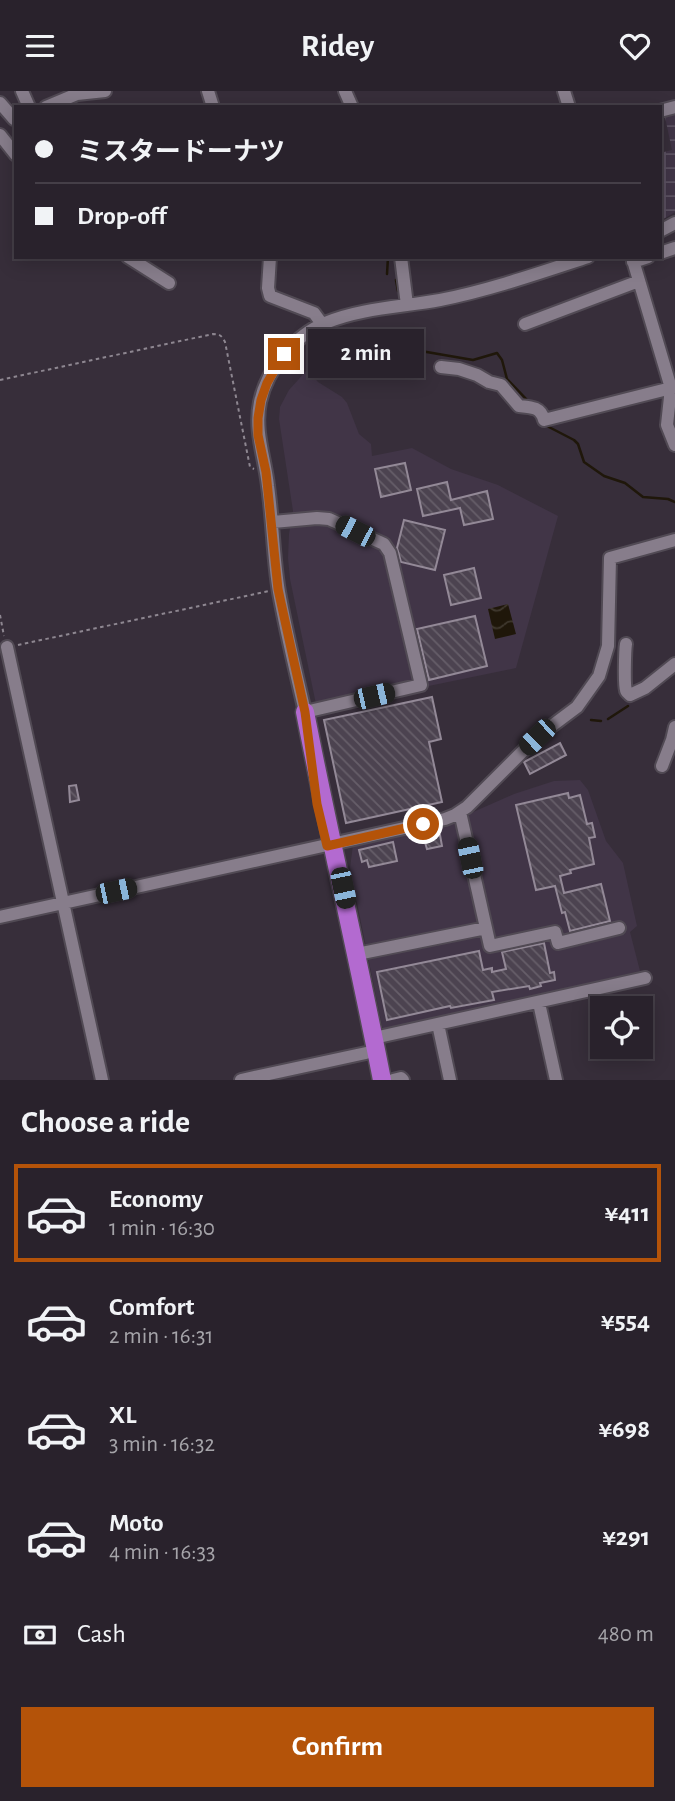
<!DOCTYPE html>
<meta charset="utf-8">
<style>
:root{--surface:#29222c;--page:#352f38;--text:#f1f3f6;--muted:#a5a4a9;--line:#453f48;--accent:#b45309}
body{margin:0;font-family:"Alegreya Sans","Noto Sans JP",sans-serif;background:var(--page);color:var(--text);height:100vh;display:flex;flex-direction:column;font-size:26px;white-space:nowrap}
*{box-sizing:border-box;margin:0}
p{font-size:23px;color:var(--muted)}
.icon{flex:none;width:38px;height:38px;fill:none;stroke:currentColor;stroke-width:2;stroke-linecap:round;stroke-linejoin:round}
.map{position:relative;height:989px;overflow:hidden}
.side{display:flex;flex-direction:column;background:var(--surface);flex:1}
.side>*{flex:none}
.guide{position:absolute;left:14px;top:14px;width:648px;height:154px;border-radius:0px;box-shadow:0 4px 18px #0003,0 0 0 2px var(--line);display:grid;align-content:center;height:154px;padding:0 21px;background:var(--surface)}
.buttons{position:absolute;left:590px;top:905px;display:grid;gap:14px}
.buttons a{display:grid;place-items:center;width:63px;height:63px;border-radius:0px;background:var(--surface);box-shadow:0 4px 18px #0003,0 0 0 2px var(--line);font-size:35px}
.end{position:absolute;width:32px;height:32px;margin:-16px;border:9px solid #b45309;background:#fff;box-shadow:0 0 0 4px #fff}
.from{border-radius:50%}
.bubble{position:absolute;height:49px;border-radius:0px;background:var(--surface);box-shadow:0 4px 18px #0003,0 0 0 2px var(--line);font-size:23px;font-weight:600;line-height:49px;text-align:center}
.car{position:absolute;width:21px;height:42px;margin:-21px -10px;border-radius:9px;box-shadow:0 0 5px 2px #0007;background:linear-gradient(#222 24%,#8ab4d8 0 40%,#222 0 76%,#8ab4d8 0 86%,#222 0)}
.guide b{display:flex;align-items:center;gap:24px;height:66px;font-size:26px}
.guide b+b{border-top:2px solid var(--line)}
.guide i{width:18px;height:18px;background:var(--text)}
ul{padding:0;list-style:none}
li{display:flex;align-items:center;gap:21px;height:98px;margin:0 14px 10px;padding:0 7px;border:4px solid transparent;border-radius:0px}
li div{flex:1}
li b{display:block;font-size:26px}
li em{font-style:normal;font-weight:600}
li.current{border-color:var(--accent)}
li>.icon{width:63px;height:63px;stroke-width:1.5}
h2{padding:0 21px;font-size:32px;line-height:84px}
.pay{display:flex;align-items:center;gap:18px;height:77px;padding:0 21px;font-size:26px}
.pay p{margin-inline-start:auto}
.button{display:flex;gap:14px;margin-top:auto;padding:14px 21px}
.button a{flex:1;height:80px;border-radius:0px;background:var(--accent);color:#fff;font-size:28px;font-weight:600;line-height:80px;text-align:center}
header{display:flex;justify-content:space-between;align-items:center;height:91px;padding:0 21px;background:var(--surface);font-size:32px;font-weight:600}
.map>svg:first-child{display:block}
</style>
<header><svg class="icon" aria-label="menu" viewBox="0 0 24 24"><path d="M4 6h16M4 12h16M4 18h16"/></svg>Ridey<svg class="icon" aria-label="heart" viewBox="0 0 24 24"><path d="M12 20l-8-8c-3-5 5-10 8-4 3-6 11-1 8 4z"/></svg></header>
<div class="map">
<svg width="675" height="989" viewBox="0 0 675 989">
<defs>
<pattern id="industrial-grid" width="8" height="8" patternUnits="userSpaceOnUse" patternTransform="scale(1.75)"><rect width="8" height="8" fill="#413547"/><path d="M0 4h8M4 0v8" fill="none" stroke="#5c5262"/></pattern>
<pattern id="water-waves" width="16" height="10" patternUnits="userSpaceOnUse" patternTransform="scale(1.75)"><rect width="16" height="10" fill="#1f170a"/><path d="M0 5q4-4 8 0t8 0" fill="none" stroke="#3f382e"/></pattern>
<pattern id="building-back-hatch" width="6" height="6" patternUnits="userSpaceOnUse" patternTransform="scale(1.75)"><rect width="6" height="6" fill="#4c4350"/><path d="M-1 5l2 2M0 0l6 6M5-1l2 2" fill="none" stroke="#665e69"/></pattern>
</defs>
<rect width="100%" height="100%" fill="#372e3a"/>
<!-- built -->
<path fill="#413547" d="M307,279l11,12 24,15 5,6 12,31 12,10 1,12 40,-8 39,21 47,16 60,31 -42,152 -199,41 -27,-130 -2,-21 1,-24 4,-23 -14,-92 1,-12 9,-17z
M580,689l8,10 18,51 17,22 14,63 -7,6 10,39 -257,60 -33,-163 3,-23 93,-21 68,-30 40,-13z"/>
<!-- industrial -->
<path fill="url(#industrial-grid)" d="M675,18v103l-15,9v-68l12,-3 -8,-38z"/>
<!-- water -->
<path fill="url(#water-waves)" d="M508,513l8,30 -21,5 -7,-30z"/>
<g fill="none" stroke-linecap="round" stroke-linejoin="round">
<!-- stream -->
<path stroke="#1f170a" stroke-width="2.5" d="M387,183l1,-17
M396,189l2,11
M402,240l6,13 13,7 52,9 24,-7 5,7 5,19 23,24
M545,334l29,15 4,4 6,18 20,14 21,7 18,14 25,2 7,3
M608,628l20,-13
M591,629l10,1"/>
</g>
<!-- building -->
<path fill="url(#building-back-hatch)" stroke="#938997" stroke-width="2" d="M405,372l6,27 -30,7 -6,-28z
M447,391l4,18 36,-9 6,28 -29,6 -4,-17 -37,8 -6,-27z
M404,429l41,10 -10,40 -34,-8 -4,-14z
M474,477l7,30 -30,7 -7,-30z
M475,525l12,50 -58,14 -12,-51z
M432,606l9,42 -12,3 13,60 -96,21 -22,-103z
M560,652l6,12 -36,19 -6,-12z
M76,694l3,15 -9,2 -1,-16z
M568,702l1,5 11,-3 7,29 5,-1 3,14 -6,1 5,26 -24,6 1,3 -11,3 4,17 37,-9 9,37 -40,10 -5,-19 -3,1 -7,-27 -19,4 -20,-85z
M440,744l2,11 -15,3 -3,-10z
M393,751l4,19 -28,6 -2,-7 -5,2 -3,-12z
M544,852l6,30 4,-1 1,8 -15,3 1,3 -11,3 -1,-3 -37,6 2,8 -43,8 -1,-2 -63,14 -10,-48 102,-21 4,19 9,-2v4l14,-3 -4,-17z"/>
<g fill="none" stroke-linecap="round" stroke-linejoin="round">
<!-- minor casing -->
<g stroke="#514a54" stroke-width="16">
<path id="minor" d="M22,0l7,16
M208,0l5,16
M345,0l7,16
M564,0l5,16
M0,12l14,16
M46,16l31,-13 28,-3
M660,20l15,-4
M0,44l16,20
M660,140l15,-8
M660,162l15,-5
M128,166l41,26
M270,166l-2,31 2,8 44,17 8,11
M401,166l6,48
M632,166l39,131 -4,37 8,20
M633,171l15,-5
M525,233l114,-43
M441,276l18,2 18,6 12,7 12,3 18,21c12,1 22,1 25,14l131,-33
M273,431l44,-4 12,1 55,25 6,9 31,132 -116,27c-9,-40 -19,-80 -26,-120 -6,-35 -6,-71 -11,-106 -3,-28 -14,-55 -8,-84 7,-33 34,-66 65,-79 36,-15 77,-16 115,-23 50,-10 99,-27 148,-43
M626,553c-1,6 -2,41 0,46 0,2 2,3 4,5l15,-7 30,-24
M7,556l95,433
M662,675l10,-26 3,-13
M460,721l26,116
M0,826l445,-98 10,-4 12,-8 70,-70 40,-30 22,-31 9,-30 2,-88 65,-18
M357,863l129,-26 4,18 65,-14 3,11 61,-15
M539,912l17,77
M438,933l12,56
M374,947l271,-60
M241,989l125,-27
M393,989l8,-2 2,2"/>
</g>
<!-- highway casing -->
<g stroke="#514a54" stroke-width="21">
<path id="highway" d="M305,621c24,123 53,245 77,368"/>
</g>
<!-- path -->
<path stroke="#8e8791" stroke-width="2" stroke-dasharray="3.5 3.5" stroke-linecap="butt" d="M0,289l213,-46c7,0 9,2 12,8l25,125 4,2
M0,524l4,21
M18,554l251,-54"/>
<!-- minor -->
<use href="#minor" stroke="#877d8b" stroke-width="12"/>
<!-- highway -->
<use href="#highway" stroke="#b36ad0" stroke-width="18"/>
</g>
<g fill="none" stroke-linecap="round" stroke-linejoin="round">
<!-- route -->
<path stroke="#b45309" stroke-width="9" d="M284,263l-17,29 -6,17 -3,18v17l8,37 12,117 27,123 12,92 10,42 96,-22"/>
</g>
</svg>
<div class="buttons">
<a><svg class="icon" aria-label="locate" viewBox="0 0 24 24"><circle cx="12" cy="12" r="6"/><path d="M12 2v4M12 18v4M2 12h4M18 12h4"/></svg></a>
</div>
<i class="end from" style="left:423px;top:733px"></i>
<i class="end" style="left:284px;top:263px"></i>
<div class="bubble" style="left:308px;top:238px;width:116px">2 min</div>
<i class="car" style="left:355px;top:440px;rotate:297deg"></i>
<i class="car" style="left:374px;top:605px;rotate:77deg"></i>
<i class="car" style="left:537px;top:646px;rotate:226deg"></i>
<i class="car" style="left:470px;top:767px;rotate:348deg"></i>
<i class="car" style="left:343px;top:797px;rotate:168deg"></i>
<i class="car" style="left:116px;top:800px;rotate:78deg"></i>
<div class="guide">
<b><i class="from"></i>ミスタードーナツ</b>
<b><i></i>Drop-off</b>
</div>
</div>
<section class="side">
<h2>Choose a ride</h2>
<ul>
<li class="current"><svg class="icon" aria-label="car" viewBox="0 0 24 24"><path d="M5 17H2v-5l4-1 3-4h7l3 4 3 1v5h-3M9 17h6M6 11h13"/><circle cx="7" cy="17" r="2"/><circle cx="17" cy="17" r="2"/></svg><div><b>Economy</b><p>1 min · 16:30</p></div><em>¥411</em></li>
<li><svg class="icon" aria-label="car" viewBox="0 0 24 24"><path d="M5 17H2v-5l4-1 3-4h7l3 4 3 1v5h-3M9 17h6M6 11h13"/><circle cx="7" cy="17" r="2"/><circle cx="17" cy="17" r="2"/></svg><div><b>Comfort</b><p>2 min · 16:31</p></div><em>¥554</em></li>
<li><svg class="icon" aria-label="car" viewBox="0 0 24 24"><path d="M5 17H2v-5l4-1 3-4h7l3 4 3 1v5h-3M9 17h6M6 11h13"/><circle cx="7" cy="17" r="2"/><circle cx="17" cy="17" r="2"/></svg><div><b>XL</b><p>3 min · 16:32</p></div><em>¥698</em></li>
<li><svg class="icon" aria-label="car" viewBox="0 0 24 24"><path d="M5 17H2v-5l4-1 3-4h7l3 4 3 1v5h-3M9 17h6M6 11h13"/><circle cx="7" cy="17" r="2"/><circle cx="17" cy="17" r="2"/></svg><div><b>Moto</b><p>4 min · 16:33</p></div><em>¥291</em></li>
</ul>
<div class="pay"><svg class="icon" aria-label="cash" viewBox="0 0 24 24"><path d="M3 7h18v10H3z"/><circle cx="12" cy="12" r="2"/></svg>Cash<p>480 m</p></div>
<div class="button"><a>Confirm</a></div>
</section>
